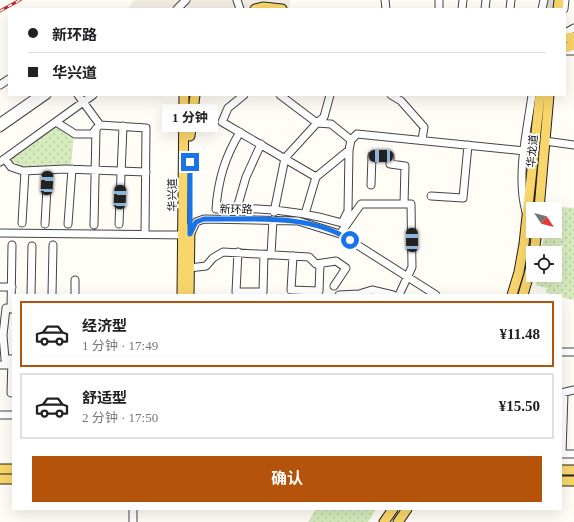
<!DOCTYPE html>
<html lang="zh">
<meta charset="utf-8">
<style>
:root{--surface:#fff;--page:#f2f2f2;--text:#202124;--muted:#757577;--line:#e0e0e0;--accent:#b45309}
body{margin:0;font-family:"Times New Roman","Noto Sans SC",serif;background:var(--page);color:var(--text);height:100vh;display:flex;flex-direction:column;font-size:15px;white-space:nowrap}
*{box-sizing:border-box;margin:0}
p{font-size:13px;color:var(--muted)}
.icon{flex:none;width:22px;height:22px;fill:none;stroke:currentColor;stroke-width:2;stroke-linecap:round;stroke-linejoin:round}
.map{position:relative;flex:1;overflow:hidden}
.sheet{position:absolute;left:12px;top:294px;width:550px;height:216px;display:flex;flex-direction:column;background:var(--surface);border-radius:0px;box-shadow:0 4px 16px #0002}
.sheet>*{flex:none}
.top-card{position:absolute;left:8px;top:8px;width:558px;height:88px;border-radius:0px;box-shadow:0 4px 16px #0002;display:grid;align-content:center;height:88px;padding:0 20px;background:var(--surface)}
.needle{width:26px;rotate:125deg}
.tools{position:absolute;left:526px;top:202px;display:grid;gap:8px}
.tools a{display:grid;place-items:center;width:36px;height:36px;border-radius:0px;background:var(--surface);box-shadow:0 4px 16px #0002;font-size:20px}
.end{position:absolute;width:18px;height:18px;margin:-9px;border:5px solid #1a73e8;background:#fff;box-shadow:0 0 0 2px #fff}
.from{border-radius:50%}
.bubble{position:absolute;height:28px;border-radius:0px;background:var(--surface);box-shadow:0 4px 16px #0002;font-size:13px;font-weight:700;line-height:28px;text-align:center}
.car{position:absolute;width:12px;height:24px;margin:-12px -6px;border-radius:5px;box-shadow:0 0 3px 1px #0007;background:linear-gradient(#222 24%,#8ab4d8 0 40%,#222 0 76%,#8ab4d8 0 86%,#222 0)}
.top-card b{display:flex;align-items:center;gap:14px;height:38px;font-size:15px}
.top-card b+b{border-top:1px solid var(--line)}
.top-card i{width:10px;height:10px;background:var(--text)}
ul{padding:7px 0 0;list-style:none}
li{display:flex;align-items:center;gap:12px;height:66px;margin:0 8px 6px;padding:0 12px;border:2px solid var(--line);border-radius:0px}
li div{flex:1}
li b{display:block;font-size:15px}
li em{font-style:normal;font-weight:700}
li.on{border-color:var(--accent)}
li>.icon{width:36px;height:36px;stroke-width:1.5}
.button{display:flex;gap:8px;margin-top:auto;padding:8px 20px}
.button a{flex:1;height:46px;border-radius:0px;background:var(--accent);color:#fff;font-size:16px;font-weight:700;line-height:46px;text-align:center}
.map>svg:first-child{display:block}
</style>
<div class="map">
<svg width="574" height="522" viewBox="0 0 574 522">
<defs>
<pattern id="grass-dots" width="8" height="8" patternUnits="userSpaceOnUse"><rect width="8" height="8" fill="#d5ebbd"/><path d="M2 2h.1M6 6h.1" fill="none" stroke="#b6c8a1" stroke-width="1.8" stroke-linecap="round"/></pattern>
</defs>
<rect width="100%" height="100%" fill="#fffdf5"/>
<!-- grass -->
<path fill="url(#grass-dots)" d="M54,124l20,11 -3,31 -46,2 -13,-4 -5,-8z
M549,206l25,2v92l-13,-3v-2l-15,-2 1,-5 -11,-3 2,-10h17v-22h-14l4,-22h10v-22h-6z
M316,509h60l-8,13h-60z"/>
<!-- plaza -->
<path fill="#f1ede2" d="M134,0h156l-1,9h-161z"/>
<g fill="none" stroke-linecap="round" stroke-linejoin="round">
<!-- major-tunnel -->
<path stroke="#dbdad3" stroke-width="9" stroke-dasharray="9 4.5" stroke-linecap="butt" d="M550,9l1,-9"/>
<!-- minor casing -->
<g stroke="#444" stroke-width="9">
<path id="minor" d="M237,0l3,9
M385,0l1,9
M177,9l9,-9
M439,9v-9
M462,9l1,-9
M485,9l1,-9
M510,9l1,-9
M542,9l2,-9
M564,9l1,-9
M565,33l9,-5
M565,51h9
M0,85l9,-6
M78,95l22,30 46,3 -1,106
M244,95l-16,13 -6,14 94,55
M280,95l37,28 7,-6 6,-22
M391,95l10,6 23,26 -2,13
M0,122l39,-27
M56,122l19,12h17l5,-6
M0,128l47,-33
M240,132c-15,25 -22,48 -24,77 42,-2 85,2 126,14l6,-12 1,-61 2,-10
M545,141l29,4
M5,159l6,8 12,4 42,-2 81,3
M0,162l93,-67
M371,185l1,-29h18v8l15,2 -1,38
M431,196l32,2 5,-53
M237,208l9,-31 15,-33
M274,212l11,-54 32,-35 14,1 20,16 6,-6 168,17
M526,212c-10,-37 1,-80 6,-117
M305,214l11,-37 33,-27
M22,223l3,-52
M45,224l3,-54
M68,224l4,-55
M119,224l4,-98
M94,225l2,-96
M0,233l190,2 6,-13 8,-3 94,2 42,13 96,61
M340,234l21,-30h50l1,63 -13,28
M238,252l-2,40h27l1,-38
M271,254l2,-34
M293,256l-2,34 28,1 1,-27
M189,268l17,-2 7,-8 10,-6 86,5 7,7 20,-3 10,7 -12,18
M0,287h12
M31,295l1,-49
M52,295l1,-50
M75,295v-15
M339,295l20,-1 13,-4 21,5
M11,309l1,-64
M13,309l-7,-1 -3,27 2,24h8
M561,352h13
M0,365h12
M11,393l1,-34
M561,393l13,-3
M0,415h13
M561,454h13
M562,454l2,-61
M133,509v13"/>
</g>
<!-- major casing -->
<g stroke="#222" stroke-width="11">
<path id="major" d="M255,9l8,-2 19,2
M558,9l1,-9
M565,38l9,-1
M565,48l9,-3
M190,136l5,-41
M539,209l10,-114
M534,253l3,-22
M182,295l2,-200
M189,295l1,-67
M512,295l7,-23 5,-28 16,-149
M523,295l10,-35
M0,469h13
M561,470h13
M0,479h13
M561,481h13
M384,522l9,-13
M398,522l9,-13"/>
</g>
<!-- minor -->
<use href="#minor" stroke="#fff" stroke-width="7"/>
<!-- major -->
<use href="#major" stroke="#f9d66b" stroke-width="9"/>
<!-- rail casing -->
<g stroke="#c4262e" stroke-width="3">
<path id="rail" d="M0,11l20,-11"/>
</g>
<!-- rail -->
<use href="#rail" stroke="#fff" stroke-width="1.5" stroke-dasharray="4.5" stroke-linecap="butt"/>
</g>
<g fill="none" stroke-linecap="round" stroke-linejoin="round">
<!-- route -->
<path stroke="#1a73e8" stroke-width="5" d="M190,162v72l6,-12 8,-3c47,1 104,-6 146,21"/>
</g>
<g text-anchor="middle" stroke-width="4" stroke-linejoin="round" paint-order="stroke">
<!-- street labels -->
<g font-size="11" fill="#111" stroke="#fff">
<text transform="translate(532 151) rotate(-85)" y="4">华龙道</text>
<text transform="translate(172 195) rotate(-90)" y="4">华兴道</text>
<text transform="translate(236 209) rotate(1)" y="4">新环路</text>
</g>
</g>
</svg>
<div class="tools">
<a><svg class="needle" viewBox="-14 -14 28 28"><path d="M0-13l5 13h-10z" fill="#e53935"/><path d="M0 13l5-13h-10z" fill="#757577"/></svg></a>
<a><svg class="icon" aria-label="locate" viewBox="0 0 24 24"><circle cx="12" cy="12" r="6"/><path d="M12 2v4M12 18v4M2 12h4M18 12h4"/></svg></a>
</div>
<i class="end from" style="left:350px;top:240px"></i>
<i class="end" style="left:190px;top:162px"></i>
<div class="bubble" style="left:162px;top:104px;width:56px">1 分钟</div>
<i class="car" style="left:381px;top:156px;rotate:270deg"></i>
<i class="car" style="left:47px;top:183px;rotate:3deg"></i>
<i class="car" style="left:120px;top:197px;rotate:2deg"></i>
<i class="car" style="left:412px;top:240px;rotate:359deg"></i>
<div class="top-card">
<b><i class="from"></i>新环路</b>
<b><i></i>华兴道</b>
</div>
<section class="sheet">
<ul>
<li class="on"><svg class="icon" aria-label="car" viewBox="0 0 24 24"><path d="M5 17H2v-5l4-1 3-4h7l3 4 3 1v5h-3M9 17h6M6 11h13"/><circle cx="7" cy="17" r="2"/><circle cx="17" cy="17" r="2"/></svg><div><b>经济型</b><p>1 分钟 · 17:49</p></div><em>¥11.48</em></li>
<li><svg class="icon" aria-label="car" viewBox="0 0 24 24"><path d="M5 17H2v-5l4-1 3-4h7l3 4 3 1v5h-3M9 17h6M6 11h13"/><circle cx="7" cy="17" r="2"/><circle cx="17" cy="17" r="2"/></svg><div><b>舒适型</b><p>2 分钟 · 17:50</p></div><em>¥15.50</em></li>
</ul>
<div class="button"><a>确认</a></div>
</section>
</div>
